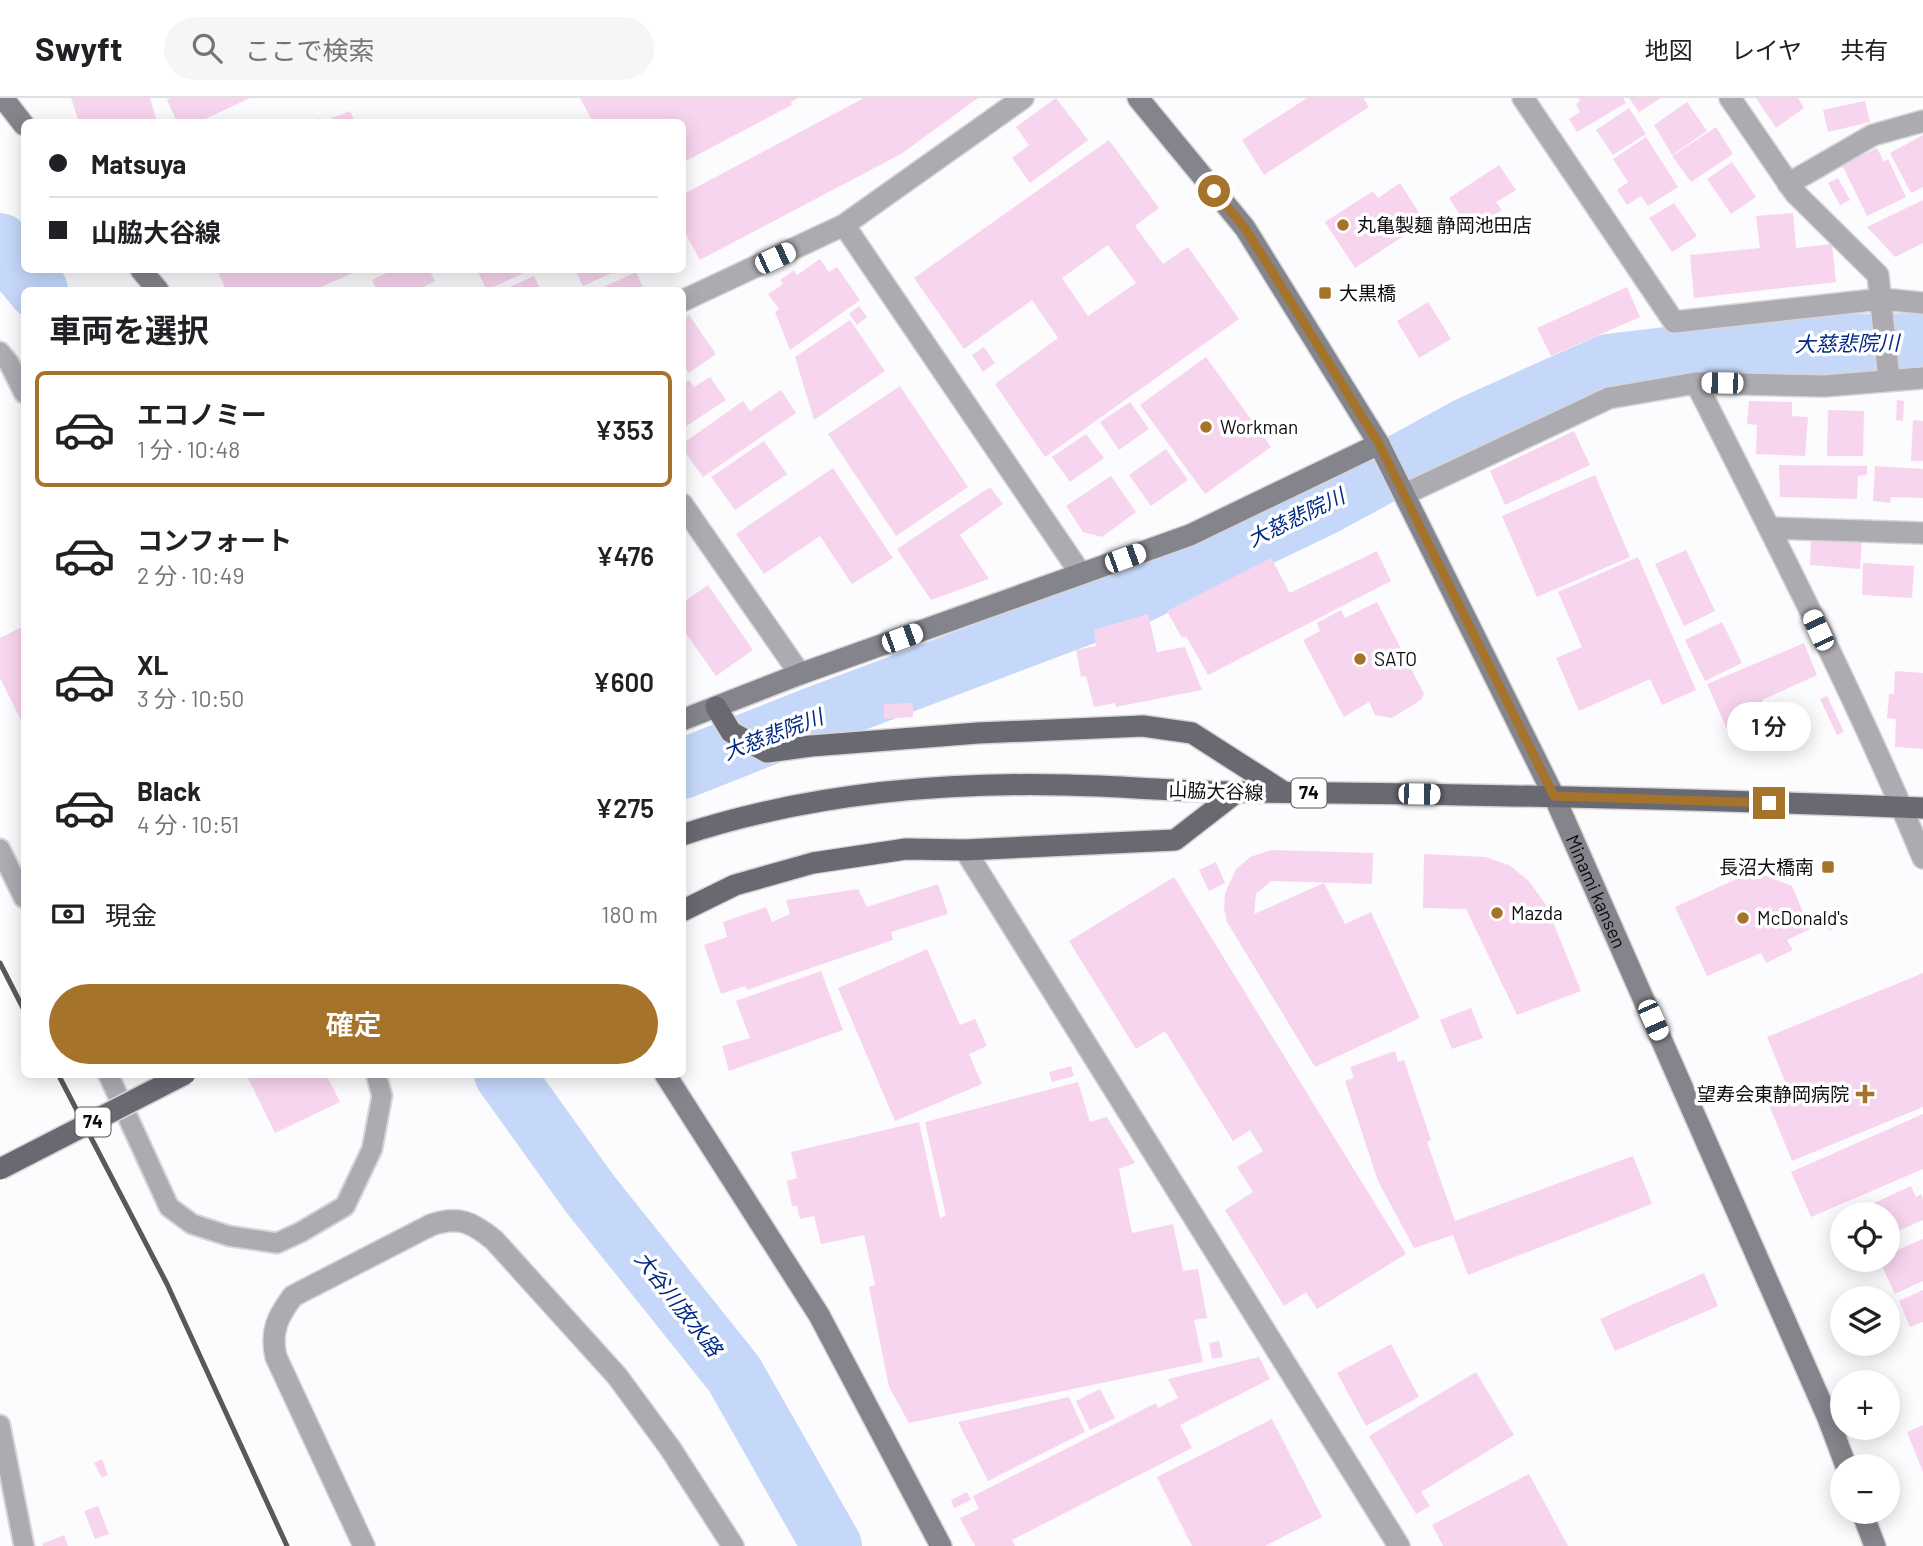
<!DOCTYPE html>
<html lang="ja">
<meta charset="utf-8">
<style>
:root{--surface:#fff;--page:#f6f6f6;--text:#202124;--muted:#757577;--line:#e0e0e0;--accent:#a6732a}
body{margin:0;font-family:Barlow,"Noto Sans JP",sans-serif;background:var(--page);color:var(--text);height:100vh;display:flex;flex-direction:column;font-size:26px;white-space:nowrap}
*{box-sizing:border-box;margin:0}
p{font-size:23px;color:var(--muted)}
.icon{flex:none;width:38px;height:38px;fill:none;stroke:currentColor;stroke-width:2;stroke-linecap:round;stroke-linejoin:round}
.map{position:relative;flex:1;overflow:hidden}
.panel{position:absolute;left:21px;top:189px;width:665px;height:791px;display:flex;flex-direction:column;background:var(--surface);border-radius:10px;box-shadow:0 4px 18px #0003}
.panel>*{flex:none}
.top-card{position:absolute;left:21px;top:21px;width:665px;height:154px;border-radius:10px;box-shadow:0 4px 18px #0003;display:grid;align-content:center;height:154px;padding:0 28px;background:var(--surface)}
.buttons{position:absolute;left:1830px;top:1104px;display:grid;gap:14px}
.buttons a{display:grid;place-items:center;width:70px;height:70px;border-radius:50%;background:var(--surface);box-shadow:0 4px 18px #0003;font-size:35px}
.end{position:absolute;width:32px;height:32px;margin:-16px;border:9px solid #a6732a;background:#fff;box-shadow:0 0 0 4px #fff}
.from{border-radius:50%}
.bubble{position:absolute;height:49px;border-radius:24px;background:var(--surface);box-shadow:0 4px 18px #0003;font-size:23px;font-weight:600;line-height:49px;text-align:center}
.car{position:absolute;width:21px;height:42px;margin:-21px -10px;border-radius:9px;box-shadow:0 0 5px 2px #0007;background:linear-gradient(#fff 24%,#345 0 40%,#fff 0 76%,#345 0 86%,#fff 0)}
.top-card b{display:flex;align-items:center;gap:24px;height:66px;font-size:26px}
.top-card b+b{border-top:2px solid var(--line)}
.top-card i{width:18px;height:18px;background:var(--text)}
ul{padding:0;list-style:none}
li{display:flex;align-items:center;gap:21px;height:116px;margin:0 14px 10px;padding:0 14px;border:4px solid transparent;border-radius:10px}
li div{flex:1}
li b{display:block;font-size:26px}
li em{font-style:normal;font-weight:600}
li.current{border-color:var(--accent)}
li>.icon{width:63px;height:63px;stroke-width:1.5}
h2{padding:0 28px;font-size:32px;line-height:84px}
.pay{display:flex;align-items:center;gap:18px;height:77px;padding:0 28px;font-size:26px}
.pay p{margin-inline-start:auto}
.button{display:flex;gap:14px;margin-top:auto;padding:14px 28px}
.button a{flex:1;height:80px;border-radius:42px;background:var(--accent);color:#fff;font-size:28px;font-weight:600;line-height:80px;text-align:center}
header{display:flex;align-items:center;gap:42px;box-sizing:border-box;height:98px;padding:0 35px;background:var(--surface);border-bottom:2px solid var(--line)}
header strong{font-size:33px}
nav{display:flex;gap:38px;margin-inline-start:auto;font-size:24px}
.search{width:490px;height:63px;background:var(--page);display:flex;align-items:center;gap:18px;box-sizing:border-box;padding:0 24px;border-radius:38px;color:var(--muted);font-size:26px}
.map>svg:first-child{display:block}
</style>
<header>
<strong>Swyft</strong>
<div class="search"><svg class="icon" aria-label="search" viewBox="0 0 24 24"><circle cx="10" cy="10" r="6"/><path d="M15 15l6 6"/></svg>ここで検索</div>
<nav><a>地図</a><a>レイヤ</a><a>共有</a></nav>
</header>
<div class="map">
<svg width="1923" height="1448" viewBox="0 0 1923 1448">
<rect width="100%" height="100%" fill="#fcfbfd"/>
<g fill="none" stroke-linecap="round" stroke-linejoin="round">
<!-- river -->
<path stroke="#c5d8fa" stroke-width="60" d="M0,145l38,47
M682,671l132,-52 318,-120 191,-91 147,-80 138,-62 159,-19 156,-2
M504,976l86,120 144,180 98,172"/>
</g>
<!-- building -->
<path fill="#f8d5ef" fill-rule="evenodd" d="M71,0h79l7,24h-78z
M170,0h80l-51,24h-22l-10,-22z
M580,0h218l-7,4 1,3 -110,58v-41h-89z
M864,0h114l-77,56 -201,106 -18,-33v-32z
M1056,0l32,42 -58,43 -18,-25 17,-13 -13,-18z
M1307,0h56l6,9 -105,68 -22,-35z
M1578,0h45l3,5 -49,29 -8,-13 11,-7 -4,-8 4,-3z
M1629,0h32l-22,14z
M1756,0h42l6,10 -28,20z
M1865,3l5,21 -42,10 -5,-22z
M1687,4l20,29 -35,24 -18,-30z
M1629,10l17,26 -33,21 -17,-25z
M350,13l5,11h-46l11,-4 2,4z
M1716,29l17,27 -42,28 -19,-26z
M1923,37v52l-12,6 -21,-40z
M1646,39l32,50 -30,19 -7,-10 -14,9 -10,-15 11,-8 -15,-23z
M1109,42l50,68 -24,18 28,38 25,-17 51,72 -194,138 -50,-73 63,-46 -26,-38 -68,49 -50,-71zM1108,147l28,38 -48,33 -26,-38z
M1877,50l7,14 4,-3 18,38 -39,19 -25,-51z
M1732,64l24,35 -25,17 -24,-35z
M1499,67l17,25 -20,12 6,8 -32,20 -21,-32z
M1838,80l12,22 -10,5 -12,-22z
M1400,85l25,39 -70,46 -30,-46 48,-31 5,7z
M1923,102v43l-28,14 -28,-30z
M1674,105l23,33 -25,16 -23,-34z
M1793,115l3,35 36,-4 4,38 -142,16 -4,-43 70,-7 -4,-32z
M820,161l9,13 8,-5 23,33 -70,50 -15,-38 4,-3 -11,-15 15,-10 -3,-4 14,-10 3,5z
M217,172h143l-46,20h-88z
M393,172h36l6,11 -18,9h-40l-5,-10z
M477,172h53l-43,20z
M575,172h43l-35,16z
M636,174l8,18h-47z
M534,178l7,14h-38z
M1627,189l13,30 -89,39 -14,-28z
M1428,204l23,37 -32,19 -22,-37z
M859,208l8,11 -10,8 -8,-11z
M689,217l27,39 -27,19 -7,-9v-45z
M850,222l35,51 -71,49 -19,-63z
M984,249l11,16 -12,9 -11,-17z
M1206,259l65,90 -66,47 -65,-89z
M710,279l16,23 -44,29v-45l7,-4 5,7z
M900,288l68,101 -72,49 -68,-102z
M781,292l15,23 -93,64 -21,-29v-4l61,-43 7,10z
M1897,302l7,1 -1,20 -7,-1z
M1749,303l43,1v14l16,1 -3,39 -49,-2 1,-29 -10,-1z
M1130,304l19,27 -30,21 -19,-28z
M1828,312l36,1 -1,45h-36z
M1913,322l10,1v40h-12z
M1574,333l16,34 -85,40 -15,-34z
M1086,336l18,24 -34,24 -18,-25z
M764,343l23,33 -52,36 -24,-33z
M1166,351l22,31 -37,26 -22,-31z
M1779,367l88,1v9l-9,1 -1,23 -77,-2z
M1875,368l48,3v29l-32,-1 -1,6 -17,-2z
M833,370l60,90 -41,26 -32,-48 -56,38 -28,-40z
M1595,377l35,82 -93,40 -35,-81z
M1111,378l25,36 -34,25 -19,-5 -17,-26z
M990,389l13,17 -43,31 29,44 -58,21 -34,-51z
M1811,440l51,3 -2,28 -50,-4z
M1686,452l29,61 -31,15 -29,-62z
M1377,453l14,30 -183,94 -22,-39 -4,2 -15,-27 104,-53 19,35z
M1638,459l58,133 -34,15 -12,-26 -71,32 -23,-53 26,-11 -24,-55z
M1863,465l51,3 -2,32 -50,-3z
M708,487l45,65 -37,26 -34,-48v-25z
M1377,504l47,92 -3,6 -29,18 -17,-3 -6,-13 -25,15 -41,-77 17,-9 -3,-8 24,-13 4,8z
M1148,516l9,38 28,-5 17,43 -86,17 -1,-4 -21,4 -8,-31 -5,1 -5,-27 20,-4 -2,-16z
M1722,524l20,41 -37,18 -20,-41z
M24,528v100l-24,-48v-40z
M1804,545l13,32 -55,25 8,21 -39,17 -24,-54z
M1895,573l28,2v76l-28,-2 1,-28 -9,-1 2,-24h5z
M1827,598l17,36 -7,3 -17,-36z
M913,605v14l-29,2v-15z
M1271,752l102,3 -1,31 -101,-3 -15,13 -2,20 70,-31 21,41 26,-12 49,106 -105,49 -88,-145 -3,-14 1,-15 11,-24 14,-12z
M1424,756l61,3 24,8 20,16 17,24 35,86 -64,24 -51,-106 -43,-1z
M1216,764l9,21 -16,8 -10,-21z
M1754,773l38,15 18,43 -23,11 6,10 -27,13 -5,-10 -54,23 -32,-69z
M1174,779l232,377 -89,55 -11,-17 -22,14 -59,-96 28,-18 -16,-25 26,-16 -13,-21 -17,11 -68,-110 -29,18 -67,-108z
M938,786l10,30 -57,18 2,8 -146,50 -2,-4 -24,8 -17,-49 23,-8 -4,-15 43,-15 6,15 18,-8 -4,-14 72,-11 9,18z
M1830,815l9,7 -8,11 -9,-7z
M927,851l33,76 15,-6 12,27 -18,8 13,30 -87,37 -57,-133z
M821,873l22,59 -114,41 -7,-25 28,-8 -14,-37z
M1923,875v134l-131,54 -28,-68 22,-9 -19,-47z
M1471,910l12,30 -31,11 -12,-29z
M1395,953l3,11 6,-2 27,80 -4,2 28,79 178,-65 19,48 -184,71 -15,-40 -39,13 -36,-67 -33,-100 9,-3 -4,-11z
M1071,968l3,10 -22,6 -3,-10z
M246,976h80l14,28 -65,31z
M1078,984l12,40 17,-5 28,46 -16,6 13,64 41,-9 10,47 15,-2 9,49 -13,2 9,42 -294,61 -20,-36 -20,-100 6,-2 -11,-50 -43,9 -7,-28 -14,3 -3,-13h-5l-5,-25 10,-3 -6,-26 128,-30 21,96 6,-2 -21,-94z
M1923,1016v55l-112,48 -20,-45z
M1911,1088l5,11 5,-3 2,5v21l-34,15 -1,-21h-8l-6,-11z
M1923,1141v42l-28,13 -16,-34h9v-6z
M1704,1175l14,33 -103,45 -15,-32z
M1923,1192v32l-13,5 -11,-26z
M1219,1243l4,16 -11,2 -3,-16z
M1391,1246l28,53 -53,29 -29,-53z
M1259,1259l11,22 -90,46 12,23 -180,92 3,6h-40l-15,-28 19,-9 -6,-13 183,-93 2,5 20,-10 -10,-19z
M1476,1274l38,63 -93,57 9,14 -14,8 -47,-78z
M1100,1291l15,29 -25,12 -14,-29z
M1069,1299l16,35 -97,49 -30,-59z
M1272,1321l50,98 -57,29h-73l-35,-69z
M1923,1327v47l-16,-40z
M102,1361l6,16 -6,3 -8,-15z
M1529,1376l39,72h-125l-11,-21z
M967,1394l4,8 -17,8 -3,-8z
M98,1408l11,28 -14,5 -11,-28z
M64,1437l4,11h-25l-1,-2z"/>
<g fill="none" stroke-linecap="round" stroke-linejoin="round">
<!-- lane casing -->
<g stroke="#d6d5d7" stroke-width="23">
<path id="lane" d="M0,254l9,11 15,30
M0,751l24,49
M108,976l61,133 23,17 37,12 48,7 24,-11 44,-26 27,-57 10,-53 -6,-22
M0,1327l24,121"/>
</g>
<!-- street casing -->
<g stroke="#d6d5d7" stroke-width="24">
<path id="street" d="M1523,0l151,224 208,-23 41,4
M1730,0l65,95 83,82 11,104
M1788,86l85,-49 50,-14
M844,127l237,349
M682,203l162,-76 179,-127
M1696,285c79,156 160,314 227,475
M1405,396l204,-96 87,-15 128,3 99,-8
M682,406l118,170
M1770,430l153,5
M965,752l434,696
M364,1448l-88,-189c-6,-26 2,-41 17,-61l138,-71c28,-10 42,-2 63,15l123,136 53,72 63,98"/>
</g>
<!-- secondary casing -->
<g stroke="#d6d5d7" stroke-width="24">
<g id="secondary">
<path d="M3,0l21,27"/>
<path id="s1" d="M1138,0l107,130 134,216 175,352 274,622 18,48"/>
<path d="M141,172l17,20"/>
<path d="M682,622l118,-46 390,-139 189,-91"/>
<path d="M665,976l154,241 122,231"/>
<path d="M1862,1414l13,34"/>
</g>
</g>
<!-- primary casing -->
<g stroke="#d6d5d7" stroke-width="24">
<path id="primary" d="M716,609l15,25 36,20 44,-6 167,-13 165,-7 49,7 92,59
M682,737c122,-40 256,-53 384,-50 58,1 116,7 175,7 227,2 455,7 682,16
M682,813l53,-26 78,-22 93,-14 59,1 210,-10 62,-48"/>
</g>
<!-- lane -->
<use href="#lane" stroke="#ababb1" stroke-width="19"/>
<!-- street -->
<use href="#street" stroke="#ababb1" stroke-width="21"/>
<!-- secondary -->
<use href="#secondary" stroke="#84848c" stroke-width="21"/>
<!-- primary -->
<use href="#primary" stroke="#696972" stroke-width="21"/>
<!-- rail -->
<path stroke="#5b585c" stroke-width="5" d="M0,865l24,47
M58,976l109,210 120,262"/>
<!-- primary-bridge casing -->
<g stroke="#d6d5d7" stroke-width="24" stroke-linecap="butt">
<path id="primary-bridge" d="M0,1071l185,-95"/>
</g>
<!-- primary-bridge -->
<use href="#primary-bridge" stroke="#696972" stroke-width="21"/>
</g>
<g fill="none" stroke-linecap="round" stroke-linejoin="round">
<!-- route -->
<path stroke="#a6732a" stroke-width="9" d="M1214,93l31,37 134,216 175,352 215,7"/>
</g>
<!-- markers -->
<g fill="#a6732a" stroke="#fff" stroke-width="2.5">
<circle cx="1343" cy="127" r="7"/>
<rect x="1318" y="188" width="14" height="14" rx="3.5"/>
<circle cx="1206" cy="329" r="7"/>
<circle cx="1360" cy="561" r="7"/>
<rect x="1821" y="762" width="14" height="14" rx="3.5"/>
<circle cx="1497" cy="815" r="7"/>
<circle cx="1743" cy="820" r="7"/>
<path d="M1861.5 985.5h7v7h7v7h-7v7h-7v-7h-7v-7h7z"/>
</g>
<g text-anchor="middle" stroke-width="7" stroke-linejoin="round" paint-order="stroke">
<!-- shield labels -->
<g fill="#fff" stroke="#575558" stroke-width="2">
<rect x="1291.5" y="680.5" width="35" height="29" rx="5"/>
<rect x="75.5" y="1009.5" width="35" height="29" rx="5"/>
</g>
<g font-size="18" font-weight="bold" fill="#0f0c10">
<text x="1309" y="701">74</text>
<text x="93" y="1030">74</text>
</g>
<!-- poi labels -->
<g font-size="19" fill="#0f0c10" stroke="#fff" text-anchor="start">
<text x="1357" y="134">丸亀製麺 静岡池田店</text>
<text x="1339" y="202">大黒橋</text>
<text x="1220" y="336">Workman</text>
<text x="1374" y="568">SATO</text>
<text x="1814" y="776" text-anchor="end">長沼大橋南</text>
<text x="1511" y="822">Mazda</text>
<text x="1757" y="827">McDonald's</text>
<text x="1849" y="1003" text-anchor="end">望寿会東静岡病院</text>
</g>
<!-- street labels -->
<g font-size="19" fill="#0f0c10" stroke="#fff">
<text transform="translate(1216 693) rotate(2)" y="7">山脇大谷線</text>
<text dy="7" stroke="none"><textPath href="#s1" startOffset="920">Minami kansen</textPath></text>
</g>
<!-- water labels -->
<g font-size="21" font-style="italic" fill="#002a85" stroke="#fff">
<text transform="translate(1847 246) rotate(-1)" y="7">大慈悲院川</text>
<text transform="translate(1296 420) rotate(-26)" y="7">大慈悲院川</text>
<text transform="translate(773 637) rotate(-21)" y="7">大慈悲院川</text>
<text transform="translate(678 1206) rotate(52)" y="7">大谷川放水路</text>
</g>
</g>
</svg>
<div class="buttons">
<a><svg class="icon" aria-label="locate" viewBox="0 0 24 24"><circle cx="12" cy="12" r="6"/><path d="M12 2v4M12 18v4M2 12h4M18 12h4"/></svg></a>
<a><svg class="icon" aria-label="layers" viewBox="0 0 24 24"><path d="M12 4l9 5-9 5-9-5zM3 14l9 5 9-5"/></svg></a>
<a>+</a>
<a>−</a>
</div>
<i class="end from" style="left:1214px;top:93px"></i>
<i class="end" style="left:1769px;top:705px"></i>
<div class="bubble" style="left:1727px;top:604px;width:84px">1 分</div>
<i class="car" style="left:775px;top:160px;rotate:65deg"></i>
<i class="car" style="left:1722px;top:285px;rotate:271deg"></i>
<i class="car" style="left:1125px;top:460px;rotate:70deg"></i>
<i class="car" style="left:1818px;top:532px;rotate:335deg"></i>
<i class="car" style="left:902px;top:540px;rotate:70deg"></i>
<i class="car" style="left:1419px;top:696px;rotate:91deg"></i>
<i class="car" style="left:1653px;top:922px;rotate:156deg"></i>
<div class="top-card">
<b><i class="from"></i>Matsuya</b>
<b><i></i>山脇大谷線</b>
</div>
<section class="panel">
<h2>車両を選択</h2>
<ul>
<li class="current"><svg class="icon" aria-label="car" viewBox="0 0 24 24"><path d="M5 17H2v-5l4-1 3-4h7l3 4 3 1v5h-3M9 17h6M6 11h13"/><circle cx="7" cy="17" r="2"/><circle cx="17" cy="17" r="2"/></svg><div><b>エコノミー</b><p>1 分 · 10:48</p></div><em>¥353</em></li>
<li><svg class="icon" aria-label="car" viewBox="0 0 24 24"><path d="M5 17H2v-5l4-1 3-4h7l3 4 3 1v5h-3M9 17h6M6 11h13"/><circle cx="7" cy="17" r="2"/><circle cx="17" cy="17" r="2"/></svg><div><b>コンフォート</b><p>2 分 · 10:49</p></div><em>¥476</em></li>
<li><svg class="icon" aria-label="car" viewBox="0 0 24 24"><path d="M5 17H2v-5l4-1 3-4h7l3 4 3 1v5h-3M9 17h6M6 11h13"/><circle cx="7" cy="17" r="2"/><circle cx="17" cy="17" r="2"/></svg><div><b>XL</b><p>3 分 · 10:50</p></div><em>¥600</em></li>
<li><svg class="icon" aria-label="car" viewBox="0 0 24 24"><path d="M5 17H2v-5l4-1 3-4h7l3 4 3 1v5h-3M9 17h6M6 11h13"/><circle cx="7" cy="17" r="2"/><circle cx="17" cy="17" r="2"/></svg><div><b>Black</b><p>4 分 · 10:51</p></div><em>¥275</em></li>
</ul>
<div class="pay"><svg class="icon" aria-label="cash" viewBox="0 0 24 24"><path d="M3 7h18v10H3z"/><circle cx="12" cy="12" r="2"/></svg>現金<p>180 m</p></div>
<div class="button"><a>確定</a></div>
</section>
</div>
